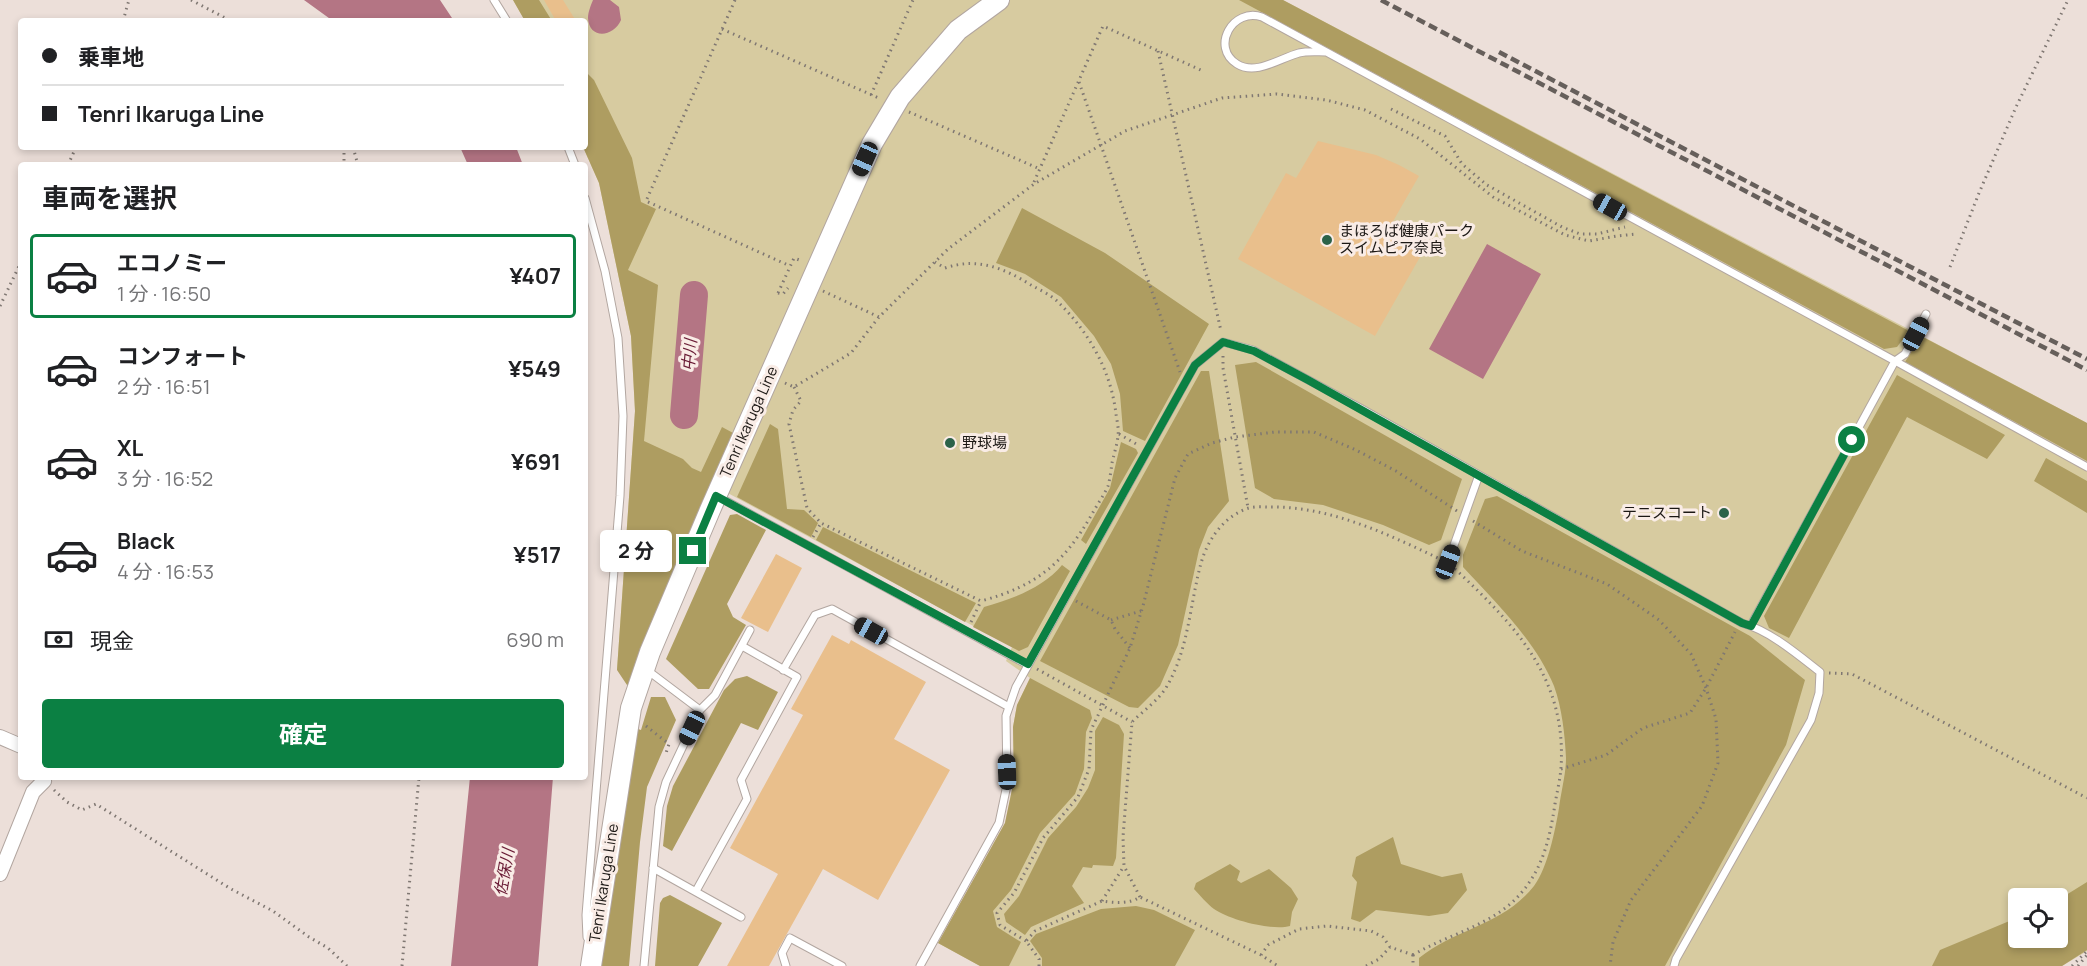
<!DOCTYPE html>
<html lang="ja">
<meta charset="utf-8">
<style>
:root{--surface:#fff;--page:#f6f6f6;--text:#202124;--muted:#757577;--line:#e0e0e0;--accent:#0b8043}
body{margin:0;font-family:Manrope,"Noto Sans JP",sans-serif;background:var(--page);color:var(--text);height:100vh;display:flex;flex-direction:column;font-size:22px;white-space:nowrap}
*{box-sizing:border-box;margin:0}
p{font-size:20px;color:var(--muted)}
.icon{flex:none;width:33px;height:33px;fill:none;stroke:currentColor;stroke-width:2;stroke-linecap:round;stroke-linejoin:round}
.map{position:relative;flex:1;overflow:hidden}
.panel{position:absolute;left:18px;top:162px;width:570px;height:618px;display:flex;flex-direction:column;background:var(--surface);border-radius:6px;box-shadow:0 3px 9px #0003}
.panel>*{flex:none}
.banner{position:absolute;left:18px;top:18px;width:570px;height:132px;border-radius:6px;box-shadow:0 3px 9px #0003;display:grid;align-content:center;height:132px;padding:0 24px;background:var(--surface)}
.fabs{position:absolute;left:2008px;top:888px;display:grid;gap:12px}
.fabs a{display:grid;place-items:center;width:60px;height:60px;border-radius:6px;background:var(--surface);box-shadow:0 3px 9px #0003;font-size:30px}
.end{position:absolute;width:27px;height:27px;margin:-14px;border:8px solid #0b8043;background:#fff;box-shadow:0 0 0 3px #fff}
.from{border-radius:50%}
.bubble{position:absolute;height:42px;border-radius:6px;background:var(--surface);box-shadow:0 3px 9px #0003;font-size:20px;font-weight:700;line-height:42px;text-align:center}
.car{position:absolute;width:18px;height:36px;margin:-18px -9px;border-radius:8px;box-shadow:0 0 4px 2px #0007;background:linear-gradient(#222 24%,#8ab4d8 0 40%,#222 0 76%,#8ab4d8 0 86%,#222 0)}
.banner b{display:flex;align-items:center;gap:21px;height:57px;font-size:22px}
.banner b+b{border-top:2px solid var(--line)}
.banner i{width:15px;height:15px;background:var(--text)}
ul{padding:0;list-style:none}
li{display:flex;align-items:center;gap:18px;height:84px;margin:0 12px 9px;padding:0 12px;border:3px solid transparent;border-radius:6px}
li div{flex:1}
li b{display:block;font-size:22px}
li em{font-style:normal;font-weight:700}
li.selected{border-color:var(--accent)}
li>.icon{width:54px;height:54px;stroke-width:1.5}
h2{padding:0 24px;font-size:27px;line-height:72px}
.pay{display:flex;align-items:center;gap:15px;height:66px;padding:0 24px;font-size:22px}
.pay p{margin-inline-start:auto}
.cta{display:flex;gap:12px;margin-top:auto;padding:12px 24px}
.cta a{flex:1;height:69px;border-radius:6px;background:var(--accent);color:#fff;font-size:24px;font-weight:700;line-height:69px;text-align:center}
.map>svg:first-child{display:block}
</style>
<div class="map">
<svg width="2087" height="966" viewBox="0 0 2087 966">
<rect width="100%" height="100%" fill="#ecdfd9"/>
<!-- green -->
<path fill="#d7cba0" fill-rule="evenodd" d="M513,0h770l804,423v528l-25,15h-1082l-42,-23 67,-120 9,-43 -1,-53 4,-22 13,-27 -24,-17 6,-14 -299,-162 -96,185 18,-259 -4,-75 -32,-153 -16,-36h2v-126h-60zM2019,898h39v40h-39z"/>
<!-- forest -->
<path fill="#ae9d61" d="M513,0h26l13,21h-27z
M1239,0h44l626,331 -12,16 -13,2z
M585,71l9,9 38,78 9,44 15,7 -28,61 30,15 -14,156 39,18 9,9 9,4 21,-45 13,7 -106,254 -12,-18 18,-259 -4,-75 -32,-153 -16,-36h2z
M1022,208l83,45 104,71 -64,117 -22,-10 -3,-37 -9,-30 -17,-28 -33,-39 -36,-23 -29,-11z
M1921,336l166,87v38l-182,-99z
M1256,362l206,117 -21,61 -12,5 -46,-20 -60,-20 -49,-6 -19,-11 -20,-123z
M1201,371h8l20,130 -21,26 -9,23 -21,95 -18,41 -22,22 -9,-1 -89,-46z
M1897,375l108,60 -18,24 -80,-42 -118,221 -20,-10 -5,-12z
M770,424l8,5 9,80 17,1 14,13 -7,14 -74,-40z
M1121,442l15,7 2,4 -52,91 -5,-4 29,-52z
M2046,458l41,23v32l-53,-32z
M1497,496l253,140 55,44 -19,65 -121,221h-246v-8c37,-30 83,-32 115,-72 14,-19 21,-55 25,-78 2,-16 7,-34 7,-50 -1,-23 -4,-50 -12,-72 -19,-46 -58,-83 -91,-119v-12l22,-56z
M737,514l29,16 -39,74 6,13 13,8 -37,64h-11l-32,-30 64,-144z
M823,527l153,76 -11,19 -149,-82z
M1062,565l8,6 -42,76 -9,4 -46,-24 11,-20c28,-8 59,-19 78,-42z
M747,676l31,16 -20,38 -17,-7 -69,128 -9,-5 4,-40 6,-20 51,-96 11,-11z
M1030,678l60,32 2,8 -6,14 -2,37 -9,25 -35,39 -29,57 -18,21 4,16 24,15 -12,24h-29l-42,-23 67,-120 9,-43 -1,-53 4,-22z
M651,697h14l11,23 -29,67 -7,55 -11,124h-31l37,-238 6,2z
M1103,717l16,8 5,9 -8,124 -3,8 -20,-1 -1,3 -9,-1 -11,19 12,17 -53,24 -6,8 -19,-13 -2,-8 15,-18 29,-58 28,-31 12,-19 7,-18v-39z
M1393,837l8,27 41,13 20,-4 5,17 -19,23 -19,3 -53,-6 -16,12 -9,-3 6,-37 -5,-6 4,-19z
M1230,864l10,7 -3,9 4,3 28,-14 22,19 7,11 -6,13 -2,14c-18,5 -60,-6 -76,-17 -7,-5 -14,-14 -20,-20l2,-6z
M2087,882v68l-25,16h-130l8,-16 79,-33v21h39v-38z
M670,895l52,28 -24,43h-43l5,-63 3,-5z
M1136,906l18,4 41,20 -20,36h-133v-8l-12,-17 6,-7 65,-25z"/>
<!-- water -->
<path fill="#b47584" d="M304,0h136l14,21h-121z
M593,0h17l9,7 2,13c-7,17 -32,20 -33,-2 0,-6 3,-13 5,-18z
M460,147h56l7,18h-55z
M1487,244l54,30 -58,105 -54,-30z
M470,777h83l-15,189h-87z"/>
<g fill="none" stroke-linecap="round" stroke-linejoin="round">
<!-- river -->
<path stroke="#b47584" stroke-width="28" d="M684,415l10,-120"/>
</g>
<!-- building -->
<path fill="#e9bf8c" d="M544,0h19l13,21h-20z
M1318,141l58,14 23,10 20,11 -31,54 36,20 -49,86 -137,-77 48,-86 10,5z
M776,554l26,14 -34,64 -27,-14z
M832,635l17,9 2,-4 75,42 -32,57 56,31 -72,130 -55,-31 -54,97h-42l51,-92 -48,-26 73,-133 -12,-6z"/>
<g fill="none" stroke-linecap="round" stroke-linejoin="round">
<!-- lane casing -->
<g stroke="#b2a6a0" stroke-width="9">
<path id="lane" d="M494,0l13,21
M1326,52c-9,0 -18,-1 -27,1 -19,5 -43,23 -62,11 -27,-17 -4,-57 25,-47l633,344 192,106
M568,147l7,18
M585,198l20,73 13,67 5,78 -3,80 -34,419 1,22
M717,496l311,169
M1448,562l31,-87
M1751,625l144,-264 10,-7 21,-40
M647,670l53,40
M783,670l32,-55 17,-6 177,98
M653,868l88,49
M696,891l51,-92 -6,-19 56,-103 -55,-31
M644,966l15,-159 7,-25 34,-72 15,-15 35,-65
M786,966l-4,-13 8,-15 52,28
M920,966l79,-143 8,-38 -1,-69 10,-29 179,-322 28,-23 30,8 109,59 380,214c28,8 55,31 78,49l-1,21 -8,27 -135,239 -2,7"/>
</g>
<!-- street casing -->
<g stroke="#b2a6a0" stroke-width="16">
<path id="street" d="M0,737l21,9
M0,874l33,-82 11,-11 -2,-4"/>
</g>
<!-- secondary casing -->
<g stroke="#b2a6a0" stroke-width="22">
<path id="secondary" d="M591,966l40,-258 19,-56 60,-142 162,-366 28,-47 58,-67 41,-30"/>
</g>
<!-- path -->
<path stroke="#7f7772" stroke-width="3" stroke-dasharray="1.5 4.5" stroke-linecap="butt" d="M191,0l40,21
M735,0l-89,201 144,65
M123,21l6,-21
M722,29l159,70
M1158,51l63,280
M1079,82l101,290
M871,95l42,-95
M1391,109l54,27 17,28 25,21 75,42 18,7h17l28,-7
M909,112l131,57
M344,147v18
M353,147l5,18
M68,165l8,-18
M1034,182l69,-156 100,45
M1950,267l29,-74 37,-86 52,-107
M823,291l56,26
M778,293l5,1 5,-6
M778,293l16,-35 8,3
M0,306l21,-44
M1223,356v12l25,140
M785,383l9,4 57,-34 28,-36 69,-68 86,-65 91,-53 97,-33 55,-4 49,6 39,10 55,29 73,58 72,38 24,6 28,-5 20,-2
M794,387l7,14 -8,9 -4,14 18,84 14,15 160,78c56,-15 83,-38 111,-87 5,-9 12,-19 16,-28 2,-7 3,-16 4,-23 2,-9 5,-18 6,-27 1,-7 -1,-15 -2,-22 -5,-43 -27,-82 -58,-112 -7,-7 -18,-12 -27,-17 -27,-17 -54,-28 -86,-17l-10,-6
M1119,434l19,11
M1473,521l49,30 85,33 52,36 32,34 15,34 10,31 2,44 -16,43 -71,94 -18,42 -3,24
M813,537l8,-14
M1076,601l35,19 4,9 15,19
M1111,620l30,-9
M971,622l10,-21
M1037,669l95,53
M1829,673l23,1 235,124
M646,726l23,18 -3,9
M1561,769l45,-14 37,-27 47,-15 16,-25 29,-56
M54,790l13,12 15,8 14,-6 135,85 42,22 36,26 19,11 19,18
M1140,897l-16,-31 -1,-29 9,-115c11,-11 28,-23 35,-36 21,-36 23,-80 33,-119 6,-25 22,-49 46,-58 7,-3 16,-2 23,-2 60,-1 116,26 169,51
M1102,901l22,-35
M1026,941l-26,-16 -3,-12 17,-20 29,-55 35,-41 11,-28 2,-39 39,-82 13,-42 32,-128 13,-24 24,-11 23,-6 40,-5h39l42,18 40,21 61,40
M1261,955l7,-10 31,-16 28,-3 44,5 12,6 7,10 23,8
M1413,955c35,-21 82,-30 109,-63 22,-26 28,-56 33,-88 2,-12 5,-24 6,-36 6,-90 -46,-143 -107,-200
M1413,955v11
M402,966l17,-189
M1039,966v-7l-13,-18 9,-10 67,-30c12,2 28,3 38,-4l121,58 17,11
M1366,966l13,-7 11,-12
M2072,966l15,-15
M2078,966l9,-11"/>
<!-- lane -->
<use href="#lane" stroke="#fff" stroke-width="7"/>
<!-- street -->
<use href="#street" stroke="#fff" stroke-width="14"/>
<!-- secondary -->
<use href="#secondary" stroke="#fff" stroke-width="20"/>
<!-- rail -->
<path stroke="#665f5b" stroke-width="4.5" stroke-dasharray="9 4.5" stroke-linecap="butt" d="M1381,0l706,370
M1499,52l588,307"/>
</g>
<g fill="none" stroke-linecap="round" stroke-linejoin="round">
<!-- route -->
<path stroke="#0b8043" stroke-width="8" d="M693,551l23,-55 312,168 167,-299 28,-23 31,9 54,29 434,243 9,3 101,-186"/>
</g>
<!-- markers -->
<g fill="#2b6249" stroke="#f9ece6" stroke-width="2">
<circle cx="1327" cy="240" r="6"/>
<circle cx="950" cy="443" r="6"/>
<circle cx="1724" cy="513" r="6"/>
</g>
<g text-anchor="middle" stroke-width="6" stroke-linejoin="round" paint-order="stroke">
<!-- poi labels -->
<g font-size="15" fill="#1b1714" stroke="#f9ece6" text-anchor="start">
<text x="1339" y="236">まほろば健康パーク<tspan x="1339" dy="17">スイムピア奈良</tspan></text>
<text x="962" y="448">野球場</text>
<text x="1712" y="518" text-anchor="end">テニスコート</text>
</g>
<!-- street labels -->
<g font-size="15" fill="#1b1714" stroke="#f9ece6">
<text transform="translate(749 422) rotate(-66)" y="5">Tenri Ikaruga Line</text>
<text transform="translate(604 883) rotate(-81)" y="5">Tenri Ikaruga Line</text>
</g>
<!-- water labels -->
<g font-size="16" font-style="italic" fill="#691b35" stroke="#f9ece6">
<text transform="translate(689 355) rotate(-85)" y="6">中川</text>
<text transform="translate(504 872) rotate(-80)" y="6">佐保川</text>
</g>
</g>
</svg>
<div class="fabs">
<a><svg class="icon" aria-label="locate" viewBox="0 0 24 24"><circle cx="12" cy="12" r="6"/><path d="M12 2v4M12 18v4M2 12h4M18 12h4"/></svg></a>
</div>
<i class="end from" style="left:1852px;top:440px"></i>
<i class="end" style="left:693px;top:551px"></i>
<div class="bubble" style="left:600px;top:530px;width:72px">2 分</div>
<i class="car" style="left:865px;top:159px;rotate:204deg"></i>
<i class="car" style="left:1610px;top:207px;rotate:299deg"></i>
<i class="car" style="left:1916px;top:334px;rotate:28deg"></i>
<i class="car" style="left:1448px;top:562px;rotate:21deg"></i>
<i class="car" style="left:871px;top:631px;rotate:299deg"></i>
<i class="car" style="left:692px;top:728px;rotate:205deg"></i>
<i class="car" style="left:1007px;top:772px;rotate:358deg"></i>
<div class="banner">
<b><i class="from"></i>乗車地</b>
<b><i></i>Tenri Ikaruga Line</b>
</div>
<section class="panel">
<h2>車両を選択</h2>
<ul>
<li class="selected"><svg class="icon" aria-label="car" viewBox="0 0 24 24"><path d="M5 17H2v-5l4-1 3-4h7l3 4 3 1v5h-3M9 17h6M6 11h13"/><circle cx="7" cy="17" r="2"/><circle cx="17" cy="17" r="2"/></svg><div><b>エコノミー</b><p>1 分 · 16:50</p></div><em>¥407</em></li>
<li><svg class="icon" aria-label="car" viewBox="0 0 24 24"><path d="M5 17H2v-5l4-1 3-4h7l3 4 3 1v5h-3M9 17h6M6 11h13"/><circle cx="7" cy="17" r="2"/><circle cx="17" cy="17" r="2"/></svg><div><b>コンフォート</b><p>2 分 · 16:51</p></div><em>¥549</em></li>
<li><svg class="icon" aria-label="car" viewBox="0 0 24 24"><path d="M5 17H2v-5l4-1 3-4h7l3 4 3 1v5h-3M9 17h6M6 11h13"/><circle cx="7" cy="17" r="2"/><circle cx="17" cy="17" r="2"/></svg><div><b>XL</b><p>3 分 · 16:52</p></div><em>¥691</em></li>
<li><svg class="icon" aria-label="car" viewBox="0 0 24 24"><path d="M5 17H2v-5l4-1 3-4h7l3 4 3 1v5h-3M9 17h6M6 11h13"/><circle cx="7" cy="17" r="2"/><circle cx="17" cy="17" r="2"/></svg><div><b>Black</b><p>4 分 · 16:53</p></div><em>¥517</em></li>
</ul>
<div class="pay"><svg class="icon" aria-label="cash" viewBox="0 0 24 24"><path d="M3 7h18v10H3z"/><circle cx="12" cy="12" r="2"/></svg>現金<p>690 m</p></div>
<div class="cta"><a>確定</a></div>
</section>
</div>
